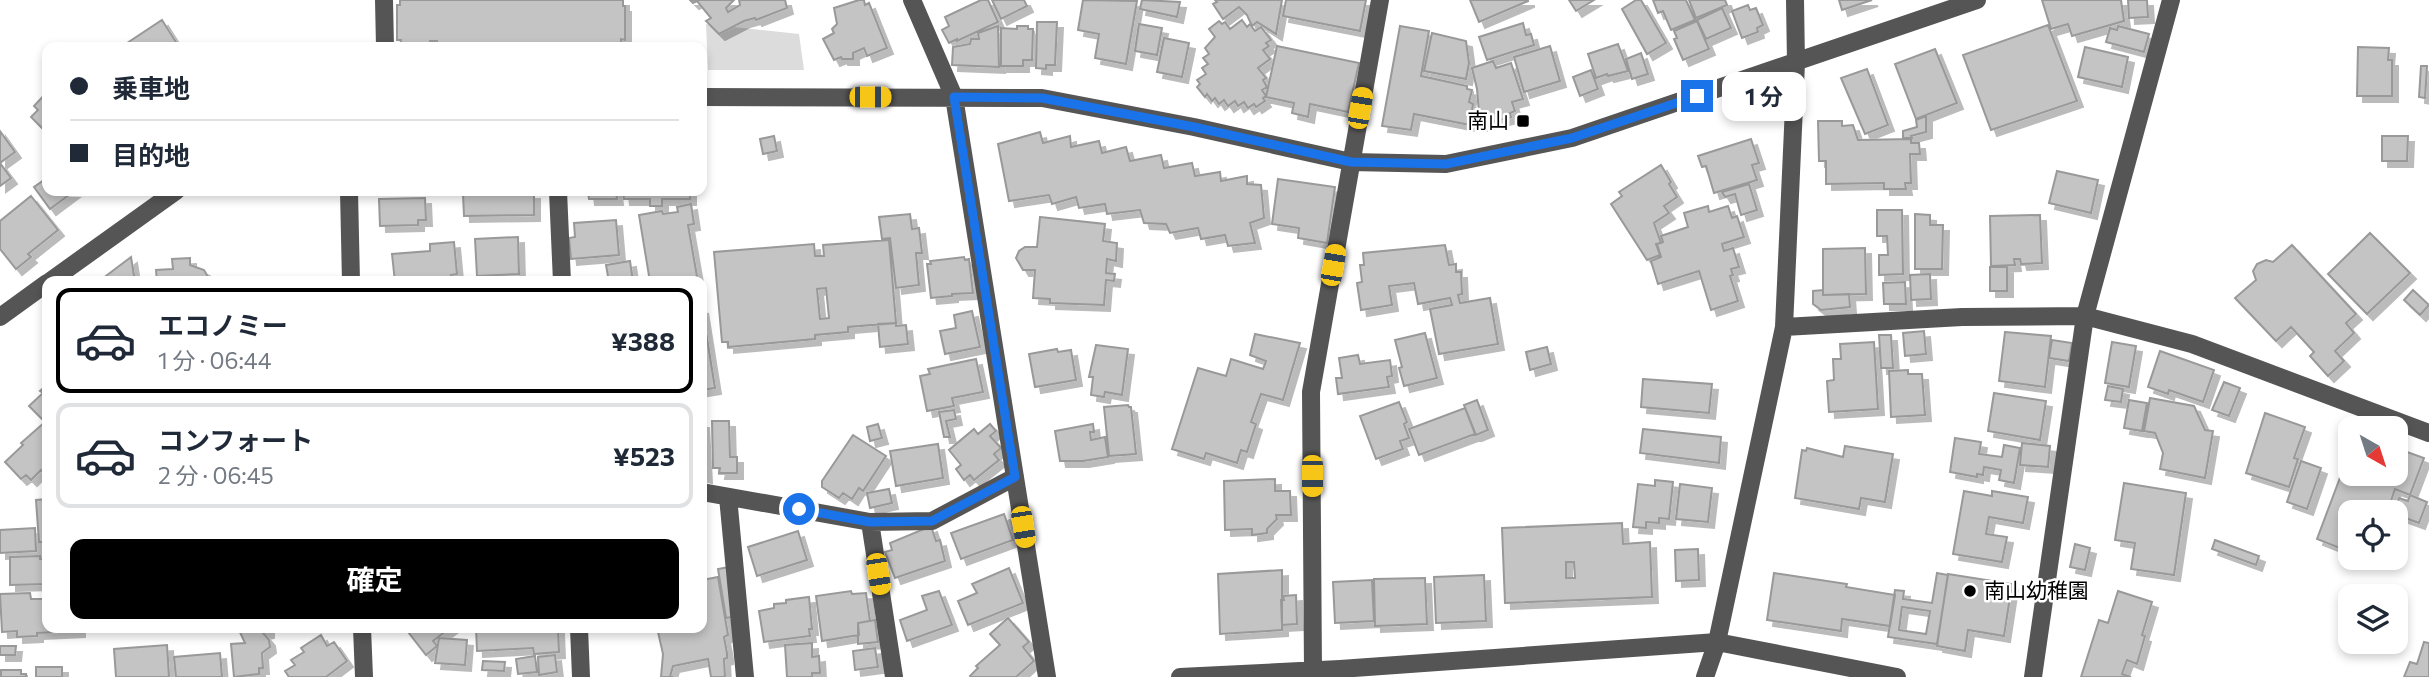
<!DOCTYPE html>
<html lang="ja">
<meta charset="utf-8">
<style>
:root{--surface:#fff;--page:#f6f6f7;--text:#1f2937;--muted:#747a83;--line:#e0e1e3;--accent:#000}
body{margin:0;font-family:Commissioner,"Noto Sans JP",sans-serif;background:var(--page);color:var(--text);height:100vh;display:flex;flex-direction:column;font-size:26px;white-space:nowrap}
*{box-sizing:border-box;margin:0}
p{font-size:23px;color:var(--muted)}
.icon{flex:none;width:38px;height:38px;fill:none;stroke:currentColor;stroke-width:2;stroke-linecap:round;stroke-linejoin:round}
.map{position:relative;flex:1;overflow:hidden}
.drawer{position:absolute;left:42px;top:276px;width:665px;height:357px;display:flex;flex-direction:column;background:var(--surface);border-radius:14px;box-shadow:0 4px 10px #0003}
.drawer>*{flex:none}
.hud{position:absolute;left:42px;top:42px;width:665px;height:154px;border-radius:14px;box-shadow:0 4px 10px #0003;display:grid;align-content:center;height:154px;padding:0 28px;background:var(--surface)}
.needle{width:46px;rotate:141deg}
.tools{position:absolute;left:2338px;top:416px;display:grid;gap:14px}
.tools a{display:grid;place-items:center;width:70px;height:70px;border-radius:14px;background:var(--surface);box-shadow:0 4px 10px #0003;font-size:35px}
.end{position:absolute;width:32px;height:32px;margin:-16px;border:9px solid #1a73e8;background:#fff;box-shadow:0 0 0 4px #fff}
.from{border-radius:50%}
.bubble{position:absolute;height:49px;border-radius:14px;background:var(--surface);box-shadow:0 4px 10px #0003;font-size:23px;font-weight:700;line-height:49px;text-align:center}
.car{position:absolute;width:21px;height:42px;margin:-21px -10px;border-radius:9px;box-shadow:0 0 5px 2px #0007;background:linear-gradient(#f5c518 24%,#345 0 40%,#f5c518 0 76%,#345 0 86%,#f5c518 0)}
.hud b{display:flex;align-items:center;gap:24px;height:66px;font-size:26px}
.hud b+b{border-top:2px solid var(--line)}
.hud i{width:18px;height:18px;background:var(--text)}
ul{padding:12px 0 0;list-style:none}
li{display:flex;align-items:center;gap:21px;height:105px;margin:0 14px 10px;padding:0 14px;border:4px solid var(--line);border-radius:14px}
li div{flex:1}
li b{display:block;font-size:26px}
li em{font-style:normal;font-weight:700}
li.active{border-color:var(--accent)}
li>.icon{width:63px;height:63px;stroke-width:1.5}
.button{display:flex;gap:14px;margin-top:auto;padding:14px 28px}
.button a{flex:1;height:80px;border-radius:14px;background:var(--accent);color:#fff;font-size:28px;font-weight:700;line-height:80px;text-align:center}
.map>svg:first-child{display:block}
</style>
<div class="map">
<svg width="2429" height="677" viewBox="0 0 2429 677">
<defs>
<filter id="shadow"><feDropShadow dx="6" dy="6" stdDeviation="0" flood-color="#0004"/></filter>
</defs>
<rect width="100%" height="100%" fill="#fff"/>
<!-- green -->
<path fill="#dcdcdc" d="M706,24l93,10 5,36h-96z"/>
<!-- building -->
<path fill="#c4c4c4" stroke="#999" stroke-width="2" fill-rule="evenodd" filter="url(#shadow)" d="M400,0h223v6h2v34l-4,-1v8h-28v-4h-7v4h-149v-6h-7v6h-30l1,-7h-4v-35h3z
M690,0h44l-8,8 2,4 12,-7 -1,-5h46l2,8 -31,12 -1,-2 -11,3 -25,13 -13,-13 5,-3 -14,-17 -4,2z
M859,0h5l1,5 4,-2 18,45 -20,8 -3,-8 -11,5v6h-11l-1,-2 -7,3 -11,-21 11,-6 -2,-4 5,-5 -3,-16z
M981,0h7l10,22 -41,19v-2l-8,4 -7,-13 7,-4 -4,-9z
M992,0h32l3,6 -26,13z
M1083,0l54,1 -11,63 -31,-6 4,-24 -21,-4z
M1142,0l38,2 -3,15 -37,-8z
M1215,0h67l-6,34 -19,-12 -5,4 -5,-11 -8,-8 -16,12 -10,-15 4,-2z
M1286,0h80l-6,31 -77,-15z
M1470,0h58v1l-49,21z
M1569,0h25l-18,11z
M1636,0h5l25,43 -19,11 -25,-45z
M1653,0h33l9,20 -24,10 -8,-19 -5,2z
M1689,0h36l2,5 -31,13z
M1839,0h33l-30,10z
M2042,0h79l3,21 -52,15 -4,-12 -17,5z
M2128,0h19l1,17 -19,1z
M1748,5l2,5 6,-2 7,17 -6,3 1,4 -16,6 -10,-27z
M1722,8l9,20 -25,11 -9,-19z
M162,20l17,27h-54l-1,-2z
M1242,20l5,7 3,-3 5,7 6,-4 10,13 -5,3 3,3 -6,4 7,9 -12,9 8,10 -3,2 4,7 -5,3 4,6 -3,2 2,3 -9,6 -2,-3 -6,4 -4,-6 -6,4 -3,-5 -7,5 -4,-6 -5,4 -4,-6 -3,3 -5,-7 -2,3 -8,-10 3,-3 -3,-4 9,-6 -4,-6 6,-4 -5,-6 6,-4 -4,-6 10,-11 -6,-8 10,-8 3,3 3,-2 5,7z
M1697,21l12,28 -26,11 -9,-21 3,-1 -3,-7z
M1037,22h20l-2,43h-9v4l-10,-1z
M1523,23l3,12 5,-1 3,11 -47,15 -8,-23z
M1139,24l23,4 -5,27 -22,-4z
M2048,25l29,76 -86,29 -28,-75z
M998,26l1,41 -47,-2 1,-18 17,-3 1,-5h8l-1,-6z
M1017,26h11v3h5l-1,31h-9v6h-22v-38l16,1z
M1400,26l29,5 -8,45 46,10v3l5,1 -3,12 4,2 -3,21 -56,-11 -3,16 -29,-4z
M2118,26l31,8 -5,18 -38,-10 4,-14 7,2z
M1432,33l34,8 3,22 -3,16 -42,-8z
M1164,38l25,5 -7,34 -25,-5z
M1618,44l10,27 -20,5 -1,-2 -11,4 -8,-24z
M1277,46l82,17 -11,49 -38,-8 -2,13 -16,-4 2,-10 -28,-6z
M1550,46l10,35 -36,11 -10,-35z
M2085,47l43,10 -6,30 -44,-10z
M2358,47l31,1 -1,12h4v36h-35z
M1935,49l22,54 -41,16 -21,-55z
M1641,53l7,21 -16,5 -6,-20z
M1493,61l3,7 15,-5 12,36 -11,3 3,9 -5,2 1,4 -31,8 -3,-36 -5,-21z
M2421,66h6l-2,32 -6,-1z
M1867,69l21,56 -23,9 -24,-56z
M1591,70l7,19 -18,7 -7,-19z
M47,92v41l-16,-16 7,-7 -4,-4z
M1926,116v16l-15,4 1,2h-9v-7l14,-4 -1,-7z
M1818,121h24v5l11,-1 5,15 53,-1v4h8l1,11h-10l1,29h-6l1,6h-22v-6l-58,1v-23h-7z
M0,131l15,21 -15,11 11,15 -11,8z
M1040,132l3,11 27,-7 1,11 28,-6 3,12 24,-6 4,14 31,-6 3,13 28,-5 3,13 25,-4 1,9 26,-5v8l14,1 3,33 -14,5 5,20 -27,3 -3,-11 -24,4 -3,-11 -28,5 -4,-9 -22,-1 -4,-13 -33,4 -2,-10 -26,4 -3,-11 -24,7 -3,-9 -40,6 -11,-57z
M774,136l3,15 -14,3 -3,-15z
M2382,136h26l-1,25h-25z
M1751,139l8,24 -7,2 5,15 -43,13 -8,-27 -4,1 -4,-11z
M1661,165l10,17 -2,2 8,13 -13,9 5,7 -15,10 7,20 -5,1 4,11 -13,5 -36,-56 11,-8 -3,-4z
M2057,171l41,9 -7,33 -42,-10z
M47,178v13l26,1 -23,17 -16,-22z
M1278,179l57,8 -8,56 -29,-5 1,-10 -27,-4z
M1749,184l8,26 -16,5 -6,-21 -10,3 -3,-5z
M588,191h28l1,8h-28z
M623,191h67v8h-28v7h-12v-7h-26z
M534,193v22l-70,1 -1,-22z
M31,196l27,34 -30,24 3,3 -15,12 -16,-20v-28z
M425,198l1,22h-8v5l-38,1 -1,-27z
M691,204l3,20 -6,1 10,57h-48l-11,-67 23,-4 1,3 15,-2 -1,-5z
M1708,206l1,6 19,-6 4,12 5,-2 7,21 -22,7 2,7 9,-3 6,19 -8,2 2,6 -3,1 8,25 -27,9 -12,-39 -41,13 -7,-23 10,-4 -4,-13 6,-2 -2,-6 27,-9 -4,-14z
M1877,210h25l1,64 -24,1v-20h9l-1,-19h-10z
M910,214l2,15 7,-1 3,25h-6l3,32 -23,3 -6,-50 -8,1 -3,-22z
M1915,214l15,1v10h13l-1,44h-27z
M2040,215l2,48 -21,1 -1,-5h-6l1,6 -24,1 -1,-50z
M1040,217l65,7 -2,17 14,2 -1,18 -9,-2 -1,14 9,1 -1,7 -8,-1 -2,25 -54,-2v-4l-17,-1 2,-28h-12l-7,-12 3,-7 6,-4h12z
M616,220l3,35 -48,4 -2,-21 6,-1 -1,-14z
M2370,233l40,40 -43,41 -39,-40z
M518,237l1,37 -42,2 -2,-37z
M889,240l7,83 -48,4v5l-33,3v4l-87,8v-5h-6l-8,-90 100,-8 1,12h9l-1,-11zM826,288l3,30 -9,1 -3,-30z
M454,242l3,32 -6,1v6l-56,1 -3,-28 38,-3v-7z
M1445,245l4,20 7,-1v8h5l1,22 -4,1 2,8 30,-5 8,46 -59,10 -9,-45 22,-4 -2,-7 -32,6 -4,-21 -25,3 3,19 -31,5 -4,-27 5,-1 -2,-17h4l-1,-12z
M2292,245l64,69 -10,9 8,10 -19,18 9,10 -16,15 -18,-20 4,-4 -23,-25 -15,14 -41,-43 21,-18 -3,-9 4,-7 9,-4 7,2z
M1865,248l1,46 -43,1v-46z
M131,257l4,25h-37z
M964,257l1,3 4,-1 4,34 -21,1v2l-21,2 -4,-34h4l-1,-3z
M190,258v7l14,5 7,12h-54l-1,-12 17,-1 -1,-10z
M630,261l3,21h-24l-3,-17z
M1990,267h17v24h-17z
M1930,274l1,25 -20,1 -1,-25z
M1905,282l1,22h-22l-1,-21z
M1823,290v5l26,-1 1,13 -29,3 -8,-6v-13z
M2413,290l16,15 -9,10 -16,-15z
M702,307l13,81 -13,2z
M972,311l8,36 -35,7 -5,-23 16,-3 -2,-13z
M896,323v3l10,-1 2,19 -28,3 -2,-23z
M1924,331l2,23 -21,2 -2,-23z
M2005,332l46,4 -6,51 -46,-6z
M1425,333l12,45 -33,8 -5,-18 3,-1 -7,-27z
M1255,334l45,9 -17,57 -22,-6 -10,28 5,2 -9,28 -6,-2 -4,13 -31,-10 -2,6 -32,-10 26,-81 28,8 5,-17 32,10 3,-8 -16,-6z
M1879,335h12l2,33h-12z
M2052,340l20,3 -3,18 -20,-3z
M1874,342l4,67 -49,3 -2,-31 7,-1 -1,-21h8l-1,-15z
M2112,342l24,4 -7,41 -24,-4z
M1096,345l32,4 -6,46 -17,-3 -1,5 -13,-2 2,-18h-4z
M1547,347l4,17 -21,6 -4,-18z
M1057,349l1,3 13,-2 5,30 -41,7 -6,-33z
M2160,351l54,19 -11,32 -34,-12 -1,4 -20,-7z
M1358,355l2,9 30,-4 2,16 -5,1 2,10 -51,7 -2,-16h6l-3,-20z
M976,359l7,33 -31,6 2,8 -27,5 -7,-35 10,-2 -2,-5z
M1908,370v4h14l3,41 -34,2 -2,-46z
M1643,379l69,5 -3,29 -68,-6z
M2224,382l16,6 -11,28 -17,-6z
M47,385v89l-1,2 -5,-6 -10,10 -5,-5 -5,4 -16,-17 18,-17 -2,-2 24,-21 -16,-16 14,-13 -3,-2z
M2108,386l15,3 -2,13 -16,-2z
M1994,393l52,8 -6,39 -52,-9z
M2150,398l44,8 11,24 8,1 -8,47 -45,-9 3,-16 -8,-20 -11,-2z
M1477,400l11,30 -12,5 -12,-30z
M2129,400l18,3 -5,28 -18,-3z
M1399,402l8,20 -3,2 5,14 -9,3 3,8 -27,10 -16,-43z
M1128,405l1,2h2l5,47 -27,2 -5,-49z
M1465,408l10,26 -56,21 -10,-26z
M954,410l2,9 -10,2 4,16h-6l-5,-25z
M2265,413l40,14 -11,31 4,1 -9,28 -43,-14z
M712,421h17l1,36h7v16h-18l1,-5h-7z
M702,422h1l3,55 -4,-1z
M878,424l4,14 -12,3 -3,-14z
M990,424l6,7 -6,5 11,12 -7,6 5,6 -25,20 -4,-5 -6,5 -8,-11 5,-4 -12,-15 25,-21 4,5z
M1093,424l1,8h-4l1,8 14,-3 3,20 -25,4h-23l-5,-30z
M1643,429l78,8 -2,26 -79,-10z
M853,435l33,21 -23,35 -4,-3 -7,11 -9,-6 -4,5 -17,-11v-6z
M1955,438l26,4 -2,12 23,3 2,-12 16,3 -6,35 -15,-3 2,-10 -17,-3 -1,8 -6,-1v3l-27,-5z
M2022,443l28,3 -2,21 -28,-2z
M938,444l5,34 -47,8 -6,-35z
M1845,446l48,8 -8,48 -24,-4 -2,11 -64,-11 7,-48 4,1 1,-3 36,9z
M2396,448l28,10 -14,37 -15,-6 -6,18 7,2 -2,4h-44v39l-33,-13 33,-88v23h46z
M2301,461l20,7 -14,41 -20,-7z
M1275,479v12h15l1,24h-15l1,4 -10,10v4l-15,2v-6l-27,1 -1,-49z
M1655,480l18,2 -4,37 -10,-1v5l-13,-1v6l-13,-1 5,-43 17,2z
M2124,483l62,10 -12,82 -43,-6 4,-26 -20,-3z
M1680,484l32,4 -4,34 -32,-3z
M889,489l3,14 -22,5 -3,-15z
M1964,491l28,5v-5l36,6 -5,26 -34,-6 -3,17 21,3 -5,25 -49,-8z
M2410,495l17,7 -8,21 -19,-7 1,-5 -6,-2 4,-11 9,3z
M47,499v43h-8l-3,-42z
M1004,514l9,26 -52,19 -10,-26z
M1622,523l1,21 27,-2 2,55 -147,6 -3,-75zM1566,562h8l1,16h-9z
M931,526l5,15 4,-1 5,21 -50,17 -10,-26 7,-2 -2,-7z
M35,528l1,23 -36,2v-23z
M798,531l9,29 -50,16 -9,-29z
M2215,540l44,16 -3,9 -44,-16z
M2075,544l15,4 -5,22 -15,-3z
M1698,549l1,31 -23,1 -1,-31z
M40,556v3h7v25l-37,1v-28z
M729,567l8,49 -11,2 -8,-49z
M1009,568l14,35 -55,22 -10,-24 19,-8 -5,-9z
M1282,570v60l-62,4 -2,-60z
M1774,573l73,11 -1,3 49,8 -5,31 -48,-7 -1,12 -74,-11z
M1937,573l11,2 -11,69 -49,-7 7,-47 9,1 -1,8 29,4zM1902,607l28,4 -4,23 -27,-4z
M1948,574l64,10 -8,52 -36,-6 -3,21 -28,-5z
M1484,575l2,46 -50,2 -2,-46z
M718,577l10,58 -4,2 3,16v5l-3,1 1,18h-14l-3,-18 -35,7 -3,11h3h-12l2,-23 -5,-22 14,-4h30v-48z
M1425,578l2,46 -52,2 -1,-47z
M1372,580l2,41 -39,2 -2,-41z
M851,591l1,3 14,-1 4,28 -12,2 1,12 -37,6 -6,-45z
M939,591l13,34 -45,16 -7,-21 27,-10 -5,-14z
M2118,591l34,11 -10,33 3,1 -8,28 -10,-4 -5,14 9,3h-50l18,-57 9,3z
M30,593l1,6h16v29h32v3l-42,2v3l-20,1v-6l-15,1 -2,-38z
M1296,595l1,29 -15,1 -1,-25h3l-1,-4z
M809,597l3,32h-3l1,7 -46,6 -5,-31 15,-3v-4l12,-1v-3z
M1008,618l21,24 -6,5 11,14 -18,16h-45l-1,-1 8,-8 -2,-2 24,-21 -10,-11z
M875,620l3,22 -20,2v-21z
M238,628h30v4l-5,1 6,7 1,7 -8,6 1,15h-4v6l-25,3 -3,-33 14,-1z
M405,628h45l-17,13 4,5 -11,9z
M476,628h82l1,24 -25,2 -1,-6 -56,3z
M321,635l6,11 7,-4 13,19 -21,16h-37l-4,-6 10,-6 -4,-5 13,-8 -3,-4z
M439,638l28,2 -2,25 -30,-2z
M2424,642l5,1v34h-25l6,-15 7,2z
M812,643v14l7,-1 1,17h-8v4h-25l-2,-32z
M167,645l2,32h-53l-2,-28z
M0,646h16l-1,9h-15z
M875,648l3,19 -23,3 -2,-19z
M220,653l2,24h-46l-2,-20z
M555,655l2,17 -18,3 -1,-18z
M535,656l2,16 -19,2 -2,-15z
M483,661l22,1 -1,9 -22,-1z
M36,667h26v10h-26z
M1,670h20v4h5v3h-25z"/>
<g fill="none" stroke-linecap="round" stroke-linejoin="round">
<!-- minor -->
<path stroke="#555" stroke-width="18" d="M384,0l1,47
M912,0l42,97 93,580
M702,97l340,1 152,29 157,35 95,2 126,-26 405,-138
M349,191l2,91
M558,191l4,91
M49,282l127,-91
M0,317l47,-34
M1784,327l178,-10 123,-1 107,28 237,89
M702,492l168,30 62,-1 83,-44
M728,497l17,180
M870,522l24,155
M362,628l2,49
M579,628l2,49
M1313,670l-2,-278 69,-392
M1180,677l160,-8 377,-27 180,35
M1705,677l12,-35 67,-315 12,-264 -1,-63
M2033,677l52,-361 86,-316"/>
</g>
<g fill="none" stroke-linecap="round" stroke-linejoin="round">
<!-- route -->
<path stroke="#1a73e8" stroke-width="9" d="M799,509l71,13 62,-1 83,-44 -61,-380 88,1 152,29 157,35 95,2 126,-26 125,-42"/>
</g>
<!-- markers -->
<g fill="#000" stroke="#fff" stroke-width="2.5">
<rect x="1516" y="114" width="14" height="14" rx="3.5"/>
<circle cx="1970" cy="591" r="7"/>
</g>
<g text-anchor="middle" stroke-width="5" stroke-linejoin="round" paint-order="stroke">
<!-- poi labels -->
<g font-size="21" fill="#000" stroke="#fff" text-anchor="end">
<text x="1509" y="128">南山</text>
<text x="1984" y="598" text-anchor="start">南山幼稚園</text>
</g>
</g>
</svg>
<div class="tools">
<a><svg class="needle" viewBox="-14 -14 28 28"><path d="M0-13l5 13h-10z" fill="#e53935"/><path d="M0 13l5-13h-10z" fill="#747a83"/></svg></a>
<a><svg class="icon" aria-label="locate" viewBox="0 0 24 24"><circle cx="12" cy="12" r="6"/><path d="M12 2v4M12 18v4M2 12h4M18 12h4"/></svg></a>
<a><svg class="icon" aria-label="layers" viewBox="0 0 24 24"><path d="M12 4l9 5-9 5-9-5zM3 14l9 5 9-5"/></svg></a>
</div>
<i class="end from" style="left:799px;top:509px"></i>
<i class="end" style="left:1697px;top:96px"></i>
<div class="bubble" style="left:1722px;top:72px;width:84px">1 分</div>
<i class="car" style="left:870px;top:97px;rotate:90deg"></i>
<i class="car" style="left:1360px;top:108px;rotate:10deg"></i>
<i class="car" style="left:1333px;top:265px;rotate:10deg"></i>
<i class="car" style="left:1312px;top:476px;rotate:180deg"></i>
<i class="car" style="left:1023px;top:527px;rotate:171deg"></i>
<i class="car" style="left:878px;top:574px;rotate:171deg"></i>
<div class="hud">
<b><i class="from"></i>乗車地</b>
<b><i></i>目的地</b>
</div>
<section class="drawer">
<ul>
<li class="active"><svg class="icon" aria-label="car" viewBox="0 0 24 24"><path d="M5 17H2v-5l4-1 3-4h7l3 4 3 1v5h-3M9 17h6M6 11h13"/><circle cx="7" cy="17" r="2"/><circle cx="17" cy="17" r="2"/></svg><div><b>エコノミー</b><p>1 分 · 06:44</p></div><em>¥388</em></li>
<li><svg class="icon" aria-label="car" viewBox="0 0 24 24"><path d="M5 17H2v-5l4-1 3-4h7l3 4 3 1v5h-3M9 17h6M6 11h13"/><circle cx="7" cy="17" r="2"/><circle cx="17" cy="17" r="2"/></svg><div><b>コンフォート</b><p>2 分 · 06:45</p></div><em>¥523</em></li>
</ul>
<div class="button"><a>確定</a></div>
</section>
</div>
